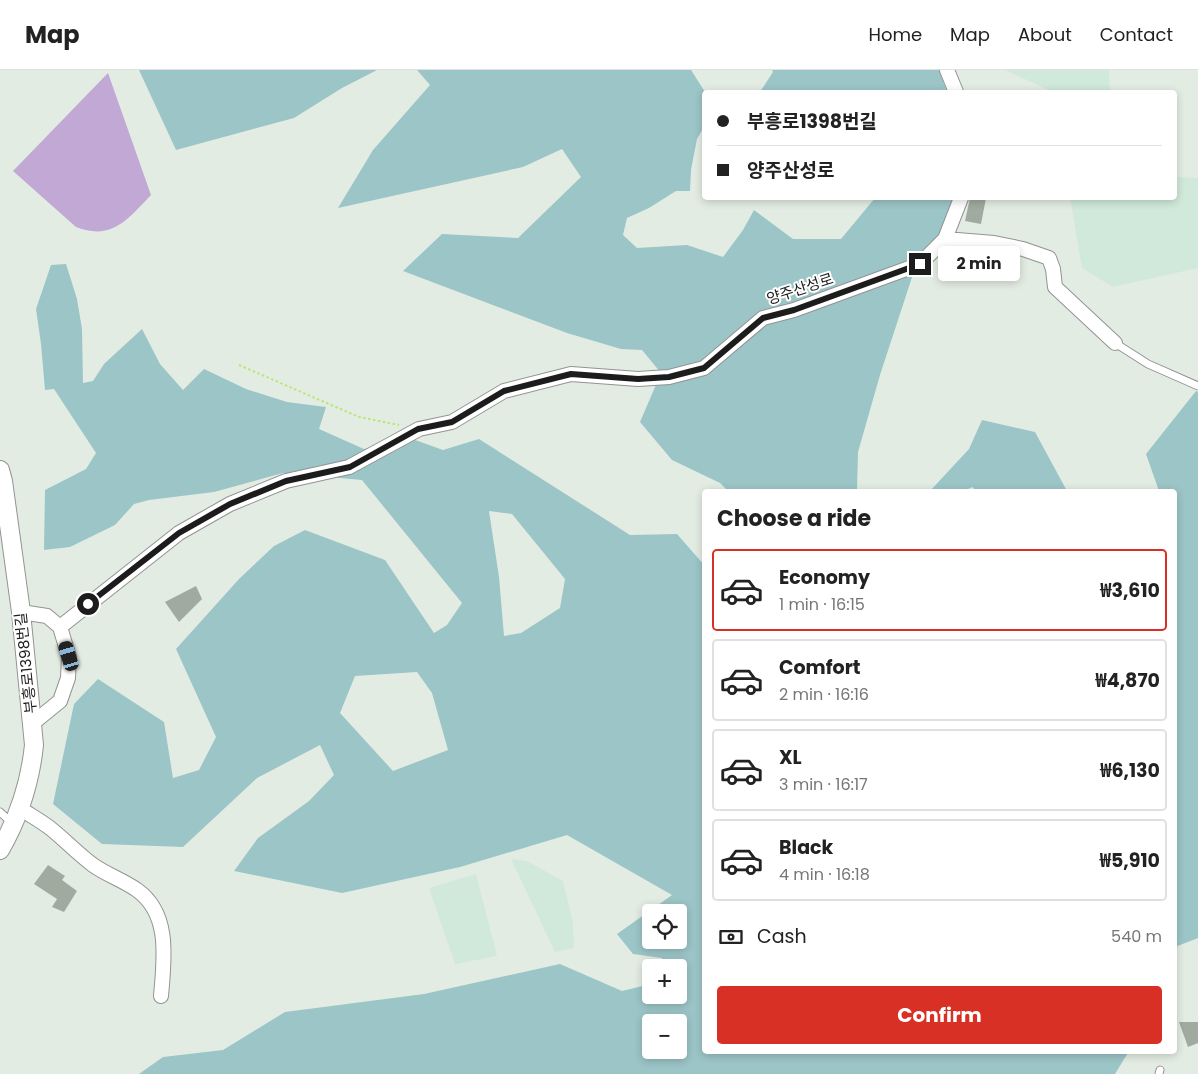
<!DOCTYPE html>
<meta charset="utf-8">
<style>
:root{--surface:#fff;--page:#f6f6f6;--text:#222;--muted:#767676;--line:#e0e0e0;--accent:#d93025}
body{margin:0;font-family:Poppins,"Noto Sans KR",sans-serif;background:var(--page);color:var(--text);height:100vh;display:flex;flex-direction:column;font-size:19px;white-space:nowrap}
*{box-sizing:border-box;margin:0}
p{font-size:16px;color:var(--muted)}
.icon{flex:none;width:28px;height:28px;fill:none;stroke:currentColor;stroke-width:2;stroke-linecap:round;stroke-linejoin:round}
.map{position:relative;flex:1;overflow:hidden}
.details{position:absolute;left:702px;top:419px;width:475px;height:565px;display:flex;flex-direction:column;background:var(--surface);border-radius:5px;box-shadow:0 2px 8px #0003}
.details>*{flex:none}
.top-card{position:absolute;left:702px;top:20px;width:475px;height:110px;border-radius:5px;box-shadow:0 2px 8px #0003;display:grid;align-content:center;height:110px;padding:0 15px;background:var(--surface)}
.tools{position:absolute;left:642px;top:834px;display:grid;gap:10px}
.tools a{display:grid;place-items:center;width:45px;height:45px;border-radius:5px;background:var(--surface);box-shadow:0 2px 8px #0003;font-size:25px}
.end{position:absolute;width:22px;height:22px;margin:-11px;border:6px solid #1c1c1c;background:#fff;box-shadow:0 0 0 2px #fff}
.from{border-radius:50%}
.bubble{position:absolute;height:35px;border-radius:5px;background:var(--surface);box-shadow:0 2px 8px #0003;font-size:16px;font-weight:700;line-height:35px;text-align:center}
.car{position:absolute;width:15px;height:30px;margin:-15px -8px;border-radius:6px;box-shadow:0 0 4px 1px #0007;background:linear-gradient(#222 24%,#8ab4d8 0 40%,#222 0 76%,#8ab4d8 0 86%,#222 0)}
.top-card b{display:flex;align-items:center;gap:18px;height:48px;font-size:19px}
.top-card b+b{border-top:1px solid var(--line)}
.top-card i{width:12px;height:12px;background:var(--text)}
ul{padding:0;list-style:none}
li{display:flex;align-items:center;gap:15px;height:82px;margin:0 10px 8px;padding:0 5px;border:2px solid var(--line);border-radius:5px}
li div{flex:1}
li b{display:block;font-size:19px}
li em{font-style:normal;font-weight:700}
li.selected{border-color:var(--accent)}
li>.icon{width:45px;height:45px;stroke-width:1.5}
h2{padding:0 15px;font-size:22px;line-height:60px}
.pay{display:flex;align-items:center;gap:12px;height:55px;padding:0 15px;font-size:19px}
.pay p{margin-inline-start:auto}
.cta{display:flex;gap:10px;margin-top:auto;padding:10px 15px}
.cta a{flex:1;height:58px;border-radius:5px;background:var(--accent);color:#fff;font-size:20px;font-weight:700;line-height:58px;text-align:center}
header{display:flex;align-items:center;gap:30px;box-sizing:border-box;height:70px;padding:0 25px;background:var(--surface);border-bottom:1px solid var(--line)}
header strong{font-size:24px}
nav{display:flex;gap:28px;margin-inline-start:auto;font-size:18px}
.map>svg:first-child{display:block}
</style>
<header>
<strong>Map</strong>
<nav><a>Home</a><a>Map</a><a>About</a><a>Contact</a></nav>
</header>
<div class="map">
<svg width="1198" height="1004" viewBox="0 0 1198 1004">
<rect width="100%" height="100%" fill="#e3ece3"/>
<!-- farmland -->
<path fill="#d0e9da" d="M1005,0h104l1,22h-57z
M1175,107l23,1v90l-85,19 -31,-19 -12,-70h105z
M511,789l16,2 36,20 10,42 1,25 -19,4z
M476,804l21,82 -42,8 -26,-76z"/>
<!-- forest -->
<path fill="#9cc5c7" fill-rule="evenodd" d="M139,0h238l-35,18 -48,30 -118,32z
M417,0h274l14,22v33l-8,14 -6,31 -1,21h-14l-27,17 -22,10 -4,17 14,13 50,-3 36,12 20,-27 11,-20 39,29h48l34,-41h79l-12,37 -26,30 -36,110 -22,77 -1,39h-129l-8,-8 -48,-23 -32,-38 21,-49 -19,-23 -21,-1 -54,-16 -164,-62 39,-37 76,4 63,-61 -19,-28 -39,18 -185,41 35,-58 57,-65z
M772,0h167l8,22h-187l13,-20z
M66,194l11,35 5,30 1,54 10,-2 11,-17 38,-35 18,35 23,26 21,-21 42,20 41,13 39,5 -7,22 45,20 29,-7 11,-6 39,14 36,-11 151,96 47,-1 28,32v485h424l-14,23h-976l24,-17 60,-7 62,-38 139,-18 136,-30 62,27 29,-7v11h28v-27l-16,-1 -1,-9 -29,-4 -16,-20 55,-39 -105,-60 -107,32 -118,26 -108,-22 24,-33 51,-37 25,-26 -14,-30 -63,33 -74,69 -81,-3 -49,-40 21,-100 24,-25 66,43 9,56 26,-8 17,-33 -40,-88 63,-70 35,-33 31,-16 80,30 49,73 13,-8 15,-22 -100,-123 -79,-7 -69,19 -65,8 -15,4 -19,21 -45,22 -26,3 1,-60 41,-21 10,-16 -42,-64 -9,1 -4,-46 -5,-35 15,-44zM489,441l23,3 53,65 -5,29 -39,25 -17,3 -5,-59zM417,602l15,21 16,57 -55,21 -53,-58 15,-37zM651,842h28v28h-28zM651,952h28v28h-28z
M1196,321l2,1v546l-23,9v-456h-16l-13,-37z
M982,350l53,12 32,59h-90l-5,-4 -8,4h-34l39,-42z"/>
<!-- water -->
<path fill="#c1a8d5" d="M108,3l43,122c-23,24 -39,46 -75,32l-63,-56z"/>
<!-- building -->
<path fill="#a1aa9f" d="M970,128h16l-5,26 -16,-3z
M196,516l6,13 -23,23 -14,-20z
M48,795l17,11 -3,4 15,11 -13,21 -12,-5 5,-8 -23,-15z
M1179,952h19v21l-10,4z"/>
<g fill="none" stroke-linecap="round" stroke-linejoin="round">
<!-- service casing -->
<g stroke="#939393" stroke-width="9">
<path id="service" d="M1115,273l33,21 50,22
M0,742l13,12
M1159,1004l1,-4"/>
</g>
<!-- minor casing -->
<g stroke="#939393" stroke-width="16">
<path id="minor" d="M947,0l9,22
M945,169l49,4 29,6 26,9 4,11 2,18 60,56
M21,542l26,4 13,11 9,30 -1,21 -8,23 -27,22
M60,557l119,-94 51,-29 56,-23 63,-14 70,-38 33,-7 52,-31 67,-17 67,5 31,-2 35,-9 59,-50 31,-8 126,-46 25,-25 16,-41
M21,739c9,6 20,12 29,19 15,12 28,26 43,37 14,10 30,15 44,25 34,24 27,70 24,106"/>
</g>
<!-- tertiary casing -->
<g stroke="#939393" stroke-width="20">
<path id="tertiary" d="M0,400l3,11 18,131 13,133c-4,39 -15,72 -34,105"/>
</g>
<!-- path -->
<path stroke="#b7e877" stroke-width="2" stroke-dasharray="2.5 2.5" stroke-linecap="butt" d="M239,295l120,52 40,8"/>
<!-- service -->
<use href="#service" stroke="#fff" stroke-width="7"/>
<!-- minor -->
<use href="#minor" stroke="#fff" stroke-width="14"/>
<!-- tertiary -->
<use href="#tertiary" stroke="#fff" stroke-width="18"/>
</g>
<g fill="none" stroke-linecap="round" stroke-linejoin="round">
<!-- route -->
<path stroke="#1c1c1c" stroke-width="6" d="M88,534l91,-71 51,-29 56,-23 64,-14 68,-38 34,-7 52,-31 67,-17 67,5 31,-2 35,-9 59,-50 31,-8 126,-46"/>
</g>
<g text-anchor="middle" stroke-width="4" stroke-linejoin="round" paint-order="stroke">
<!-- street labels -->
<g font-size="15" fill="#1c1c1c" stroke="#fff">
<text transform="translate(800 219) rotate(-18)" y="5">양주산성로</text>
<text transform="translate(26 593) rotate(-96)" y="5">부흥로1398번길</text>
</g>
</g>
</svg>
<div class="tools">
<a><svg class="icon" aria-label="locate" viewBox="0 0 24 24"><circle cx="12" cy="12" r="6"/><path d="M12 2v4M12 18v4M2 12h4M18 12h4"/></svg></a>
<a>+</a>
<a>−</a>
</div>
<i class="end from" style="left:88px;top:534px"></i>
<i class="end" style="left:920px;top:194px"></i>
<div class="bubble" style="left:938px;top:176px;width:82px">2 min</div>
<i class="car" style="left:69px;top:586px;rotate:343deg"></i>
<div class="top-card">
<b><i class="from"></i>부흥로1398번길</b>
<b><i></i>양주산성로</b>
</div>
<section class="details">
<h2>Choose a ride</h2>
<ul>
<li class="selected"><svg class="icon" aria-label="car" viewBox="0 0 24 24"><path d="M5 17H2v-5l4-1 3-4h7l3 4 3 1v5h-3M9 17h6M6 11h13"/><circle cx="7" cy="17" r="2"/><circle cx="17" cy="17" r="2"/></svg><div><b>Economy</b><p>1 min · 16:15</p></div><em>₩3,610</em></li>
<li><svg class="icon" aria-label="car" viewBox="0 0 24 24"><path d="M5 17H2v-5l4-1 3-4h7l3 4 3 1v5h-3M9 17h6M6 11h13"/><circle cx="7" cy="17" r="2"/><circle cx="17" cy="17" r="2"/></svg><div><b>Comfort</b><p>2 min · 16:16</p></div><em>₩4,870</em></li>
<li><svg class="icon" aria-label="car" viewBox="0 0 24 24"><path d="M5 17H2v-5l4-1 3-4h7l3 4 3 1v5h-3M9 17h6M6 11h13"/><circle cx="7" cy="17" r="2"/><circle cx="17" cy="17" r="2"/></svg><div><b>XL</b><p>3 min · 16:17</p></div><em>₩6,130</em></li>
<li><svg class="icon" aria-label="car" viewBox="0 0 24 24"><path d="M5 17H2v-5l4-1 3-4h7l3 4 3 1v5h-3M9 17h6M6 11h13"/><circle cx="7" cy="17" r="2"/><circle cx="17" cy="17" r="2"/></svg><div><b>Black</b><p>4 min · 16:18</p></div><em>₩5,910</em></li>
</ul>
<div class="pay"><svg class="icon" aria-label="cash" viewBox="0 0 24 24"><path d="M3 7h18v10H3z"/><circle cx="12" cy="12" r="2"/></svg>Cash<p>540 m</p></div>
<div class="cta"><a>Confirm</a></div>
</section>
</div>
